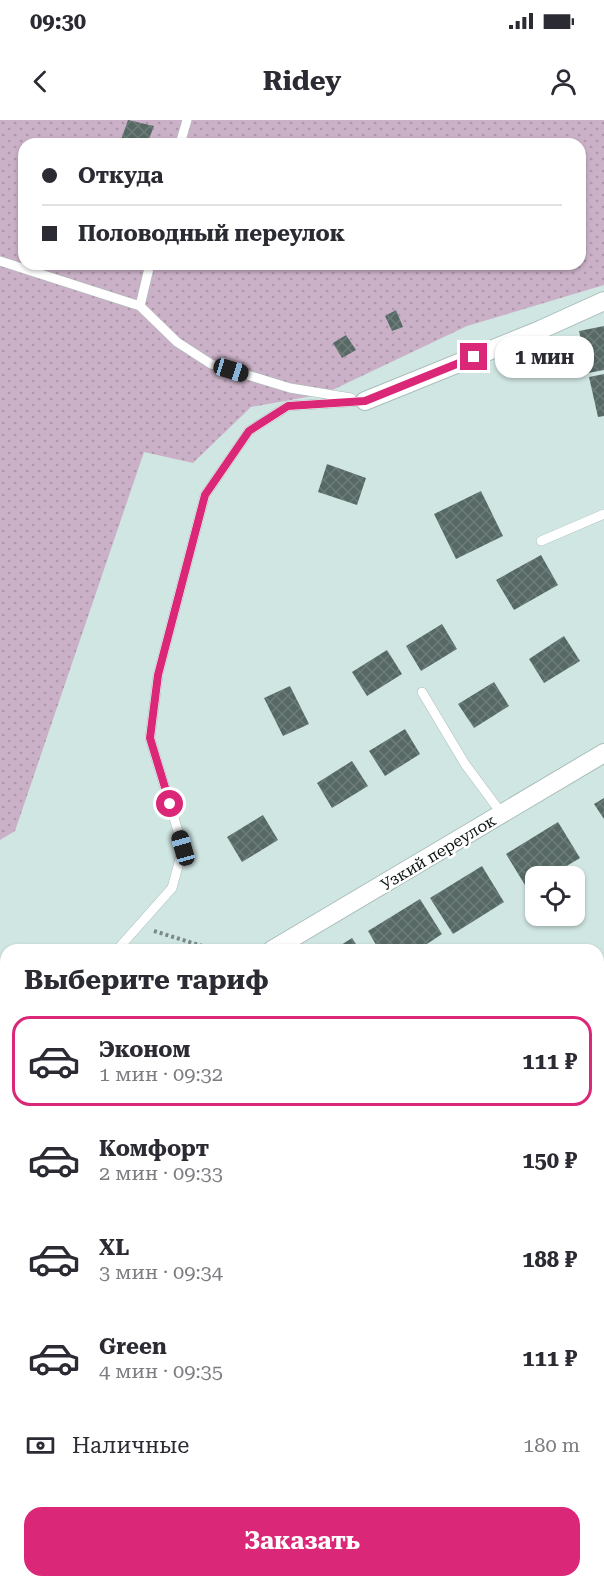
<!DOCTYPE html>
<html lang="ru">
<meta charset="utf-8">
<style>
:root{--surface:#fff;--page:#f7f7f7;--text:#2b2b33;--muted:#7c7c81;--line:#e1e1e2;--accent:#db2777}
body{margin:0;font-family:"Roboto Serif",serif;background:var(--page);color:var(--text);height:100vh;display:flex;flex-direction:column;font-size:22px;white-space:nowrap}
*{box-sizing:border-box;margin:0}
p{font-size:20px;color:var(--muted)}
.icon{flex:none;width:33px;height:33px;fill:none;stroke:currentColor;stroke-width:2;stroke-linecap:round;stroke-linejoin:round}
.map{position:relative;flex:1;overflow:hidden}
.drawer{position:absolute;left:0px;top:824px;width:604px;height:644px;display:flex;flex-direction:column;background:var(--surface);border-radius:18px 18px 0 0;box-shadow:0 2px 4px #0004}
.drawer>*{flex:none}
.hud{position:absolute;left:18px;top:18px;width:568px;height:132px;border-radius:18px;box-shadow:0 2px 4px #0004;display:grid;align-content:center;height:132px;padding:0 24px;background:var(--surface)}
.tools{position:absolute;left:525px;top:746px;display:grid;gap:12px}
.tools a{display:grid;place-items:center;width:60px;height:60px;border-radius:12px;background:var(--surface);box-shadow:0 2px 4px #0004;font-size:30px}
.end{position:absolute;width:27px;height:27px;margin:-14px;border:8px solid #db2777;background:#fff;box-shadow:0 0 0 3px #fff}
.from{border-radius:50%}
.bubble{position:absolute;height:42px;border-radius:18px;background:var(--surface);box-shadow:0 2px 4px #0004;font-size:20px;font-weight:700;line-height:42px;text-align:center}
.car{position:absolute;width:18px;height:36px;margin:-18px -9px;border-radius:8px;box-shadow:0 0 4px 2px #0007;background:linear-gradient(#222 24%,#8ab4d8 0 40%,#222 0 76%,#8ab4d8 0 86%,#222 0)}
.hud b{display:flex;align-items:center;gap:21px;height:57px;font-size:22px}
.hud b+b{border-top:2px solid var(--line)}
.hud i{width:15px;height:15px;background:var(--text)}
ul{padding:0;list-style:none}
li{display:flex;align-items:center;gap:18px;height:90px;margin:0 12px 9px;padding:0 12px;border:3px solid transparent;border-radius:18px}
li div{flex:1}
li b{display:block;font-size:22px}
li em{font-style:normal;font-weight:700}
li.current{border-color:var(--accent)}
li>.icon{width:54px;height:54px;stroke-width:1.5}
h2{padding:0 24px;font-size:27px;line-height:72px}
.pay{display:flex;align-items:center;gap:15px;height:66px;padding:0 24px;font-size:22px}
.pay p{margin-inline-start:auto}
.action{display:flex;gap:12px;margin-top:auto;padding:12px 24px}
.action a{flex:1;height:69px;border-radius:18px;background:var(--accent);color:#fff;font-size:24px;font-weight:700;line-height:69px;text-align:center}
.status{display:flex;justify-content:space-between;align-items:center;height:42px;padding:0 30px;background:var(--surface);direction:ltr}
.status svg{height:16px;fill:currentColor}
header{display:flex;justify-content:space-between;align-items:center;height:78px;padding:0 24px;background:var(--surface);font-size:27px;font-weight:700}
.map>svg:first-child{display:block}
</style>
<div class="status"><b>09:30</b><svg viewBox="0 0 49 12"><path d="M0 12V9h3v3zM5 12V6h3v6zM10 12V3h3v9zM15 12V0h3v12zM26 1h20v11H26zM47 4h2v5h-2z"/></svg></div>
<header><svg class="icon" aria-label="back" viewBox="0 0 24 24"><path d="M15 5l-7 7 7 7"/></svg>Ridey<svg class="icon" aria-label="person" viewBox="0 0 24 24"><circle cx="12" cy="8" r="4"/><path d="M4 21q1-7 8-7t8 7"/></svg></header>
<div class="map">
<svg width="604" height="1466" viewBox="0 0 604 1466">
<defs>
<pattern id="green-dots" width="8" height="8" patternUnits="userSpaceOnUse" patternTransform="scale(1.5)"><rect width="8" height="8" fill="#cbb1c7"/><path d="M2 2h.1M6 6h.1" fill="none" stroke="#ad97aa" stroke-width="1.8" stroke-linecap="round"/></pattern>
<pattern id="building-cross-hatch" width="8" height="8" patternUnits="userSpaceOnUse" patternTransform="scale(1.5)"><rect width="8" height="8" fill="#566965"/><path d="M0 0l8 8M0 8l8-8" fill="none" stroke="#6e7d7a"/></pattern>
</defs>
<rect width="100%" height="100%" fill="#d0e6e2"/>
<!-- green -->
<path fill="url(#green-dots)" fill-rule="evenodd" d="M0,0h604v165l-137,41 -143,68 -73,13 -58,56 -49,-11 -129,379 -15,9zM24,24h556v120h-556z"/>
<!-- building -->
<path fill="url(#building-cross-hatch)" d="M128,0l26,6 -7,18h-14l-12,-4z
M396,190l7,17 -11,4 -7,-15z
M604,206v44l-16,3 -9,-42z
M346,215l10,15 -14,8 -9,-15z
M604,254v42l-6,1 -9,-40z
M327,344l39,14 -9,27 -39,-13z
M481,371l22,45 -47,23 -22,-45z
M541,435l17,30 -44,25 -18,-30z
M442,504l15,25 -36,22 -15,-25z
M564,516l16,25 -36,22 -15,-24z
M387,530l15,24 -35,22 -15,-24z
M494,562l15,24 -35,22 -16,-24z
M290,566l19,38 -26,12 -19,-38z
M405,609l15,25 -35,22 -16,-25z
M352,641l16,25 -36,22 -15,-25z
M604,678v21l-10,-15z
M263,695l15,25 -36,22 -15,-25z
M558,702l22,36 -30,18h-14v9l-8,5 -22,-36z
M482,746l22,36 -51,32 -23,-36z
M420,779l22,35 -24,16h-39l-11,-19z
M352,818l8,12h-27z
M598,925l6,9v17l-6,4z
M604,1278v65l-6,3v-65z"/>
<g fill="none" stroke-linecap="round" stroke-linejoin="round">
<!-- lane casing -->
<g stroke="#a8bdb9" stroke-width="10">
<path id="lane" d="M180,24l7,-24
M0,141l140,45 37,36 34,22 79,24 61,10
M140,186l10,-42
M541,421l63,-27
M422,572l43,72 37,50
M117,830l55,-62 11,-40 -33,-110 8,-63 47,-180 44,-64 39,-25 77,-5
M0,862l6,-3
M0,1084l6,-10"/>
</g>
<!-- street casing -->
<g stroke="#a8bdb9" stroke-width="20">
<path id="street" d="M365,281l175,-71 64,-29
M272,830l332,-197
M598,1074l6,-1
M598,1248l6,-3
M242,1466l8,-5"/>
</g>
<!-- path -->
<path stroke="#7a8986" stroke-width="4" stroke-dasharray="3 3" stroke-linecap="butt" d="M154,811l61,19"/>
<!-- lane -->
<use href="#lane" stroke="#fff" stroke-width="9"/>
<!-- street -->
<use href="#street" stroke="#fff" stroke-width="18"/>
</g>
<g fill="none" stroke-linecap="round" stroke-linejoin="round">
<!-- route -->
<path stroke="#db2777" stroke-width="8" d="M170,684l-20,-66 8,-63 47,-180 44,-64 39,-25 77,-5 109,-44"/>
</g>
<g text-anchor="middle" stroke-width="5" stroke-linejoin="round" paint-order="stroke">
<!-- street labels -->
<g font-size="16" fill="#0d1513" stroke="#fff">
<text transform="translate(438 732) rotate(-31)" y="6">Узкий переулок</text>
</g>
</g>
</svg>
<div class="tools">
<a><svg class="icon" aria-label="locate" viewBox="0 0 24 24"><circle cx="12" cy="12" r="6"/><path d="M12 2v4M12 18v4M2 12h4M18 12h4"/></svg></a>
</div>
<i class="end from" style="left:170px;top:684px"></i>
<i class="end" style="left:474px;top:237px"></i>
<div class="bubble" style="left:495px;top:216px;width:99px">1 мин</div>
<i class="car" style="left:231px;top:250px;rotate:107deg"></i>
<i class="car" style="left:183px;top:728px;rotate:344deg"></i>
<div class="hud">
<b><i class="from"></i>Откуда</b>
<b><i></i>Половодный переулок</b>
</div>
<section class="drawer">
<h2>Выберите тариф</h2>
<ul>
<li class="current"><svg class="icon" aria-label="car" viewBox="0 0 24 24"><path d="M5 17H2v-5l4-1 3-4h7l3 4 3 1v5h-3M9 17h6M6 11h13"/><circle cx="7" cy="17" r="2"/><circle cx="17" cy="17" r="2"/></svg><div><b>Эконом</b><p>1 мин · 09:32</p></div><em>111 ₽</em></li>
<li><svg class="icon" aria-label="car" viewBox="0 0 24 24"><path d="M5 17H2v-5l4-1 3-4h7l3 4 3 1v5h-3M9 17h6M6 11h13"/><circle cx="7" cy="17" r="2"/><circle cx="17" cy="17" r="2"/></svg><div><b>Комфорт</b><p>2 мин · 09:33</p></div><em>150 ₽</em></li>
<li><svg class="icon" aria-label="car" viewBox="0 0 24 24"><path d="M5 17H2v-5l4-1 3-4h7l3 4 3 1v5h-3M9 17h6M6 11h13"/><circle cx="7" cy="17" r="2"/><circle cx="17" cy="17" r="2"/></svg><div><b>XL</b><p>3 мин · 09:34</p></div><em>188 ₽</em></li>
<li><svg class="icon" aria-label="car" viewBox="0 0 24 24"><path d="M5 17H2v-5l4-1 3-4h7l3 4 3 1v5h-3M9 17h6M6 11h13"/><circle cx="7" cy="17" r="2"/><circle cx="17" cy="17" r="2"/></svg><div><b>Green</b><p>4 мин · 09:35</p></div><em>111 ₽</em></li>
</ul>
<div class="pay"><svg class="icon" aria-label="cash" viewBox="0 0 24 24"><path d="M3 7h18v10H3z"/><circle cx="12" cy="12" r="2"/></svg>Наличные<p>180 m</p></div>
<div class="action"><a>Заказать</a></div>
</section>
</div>
